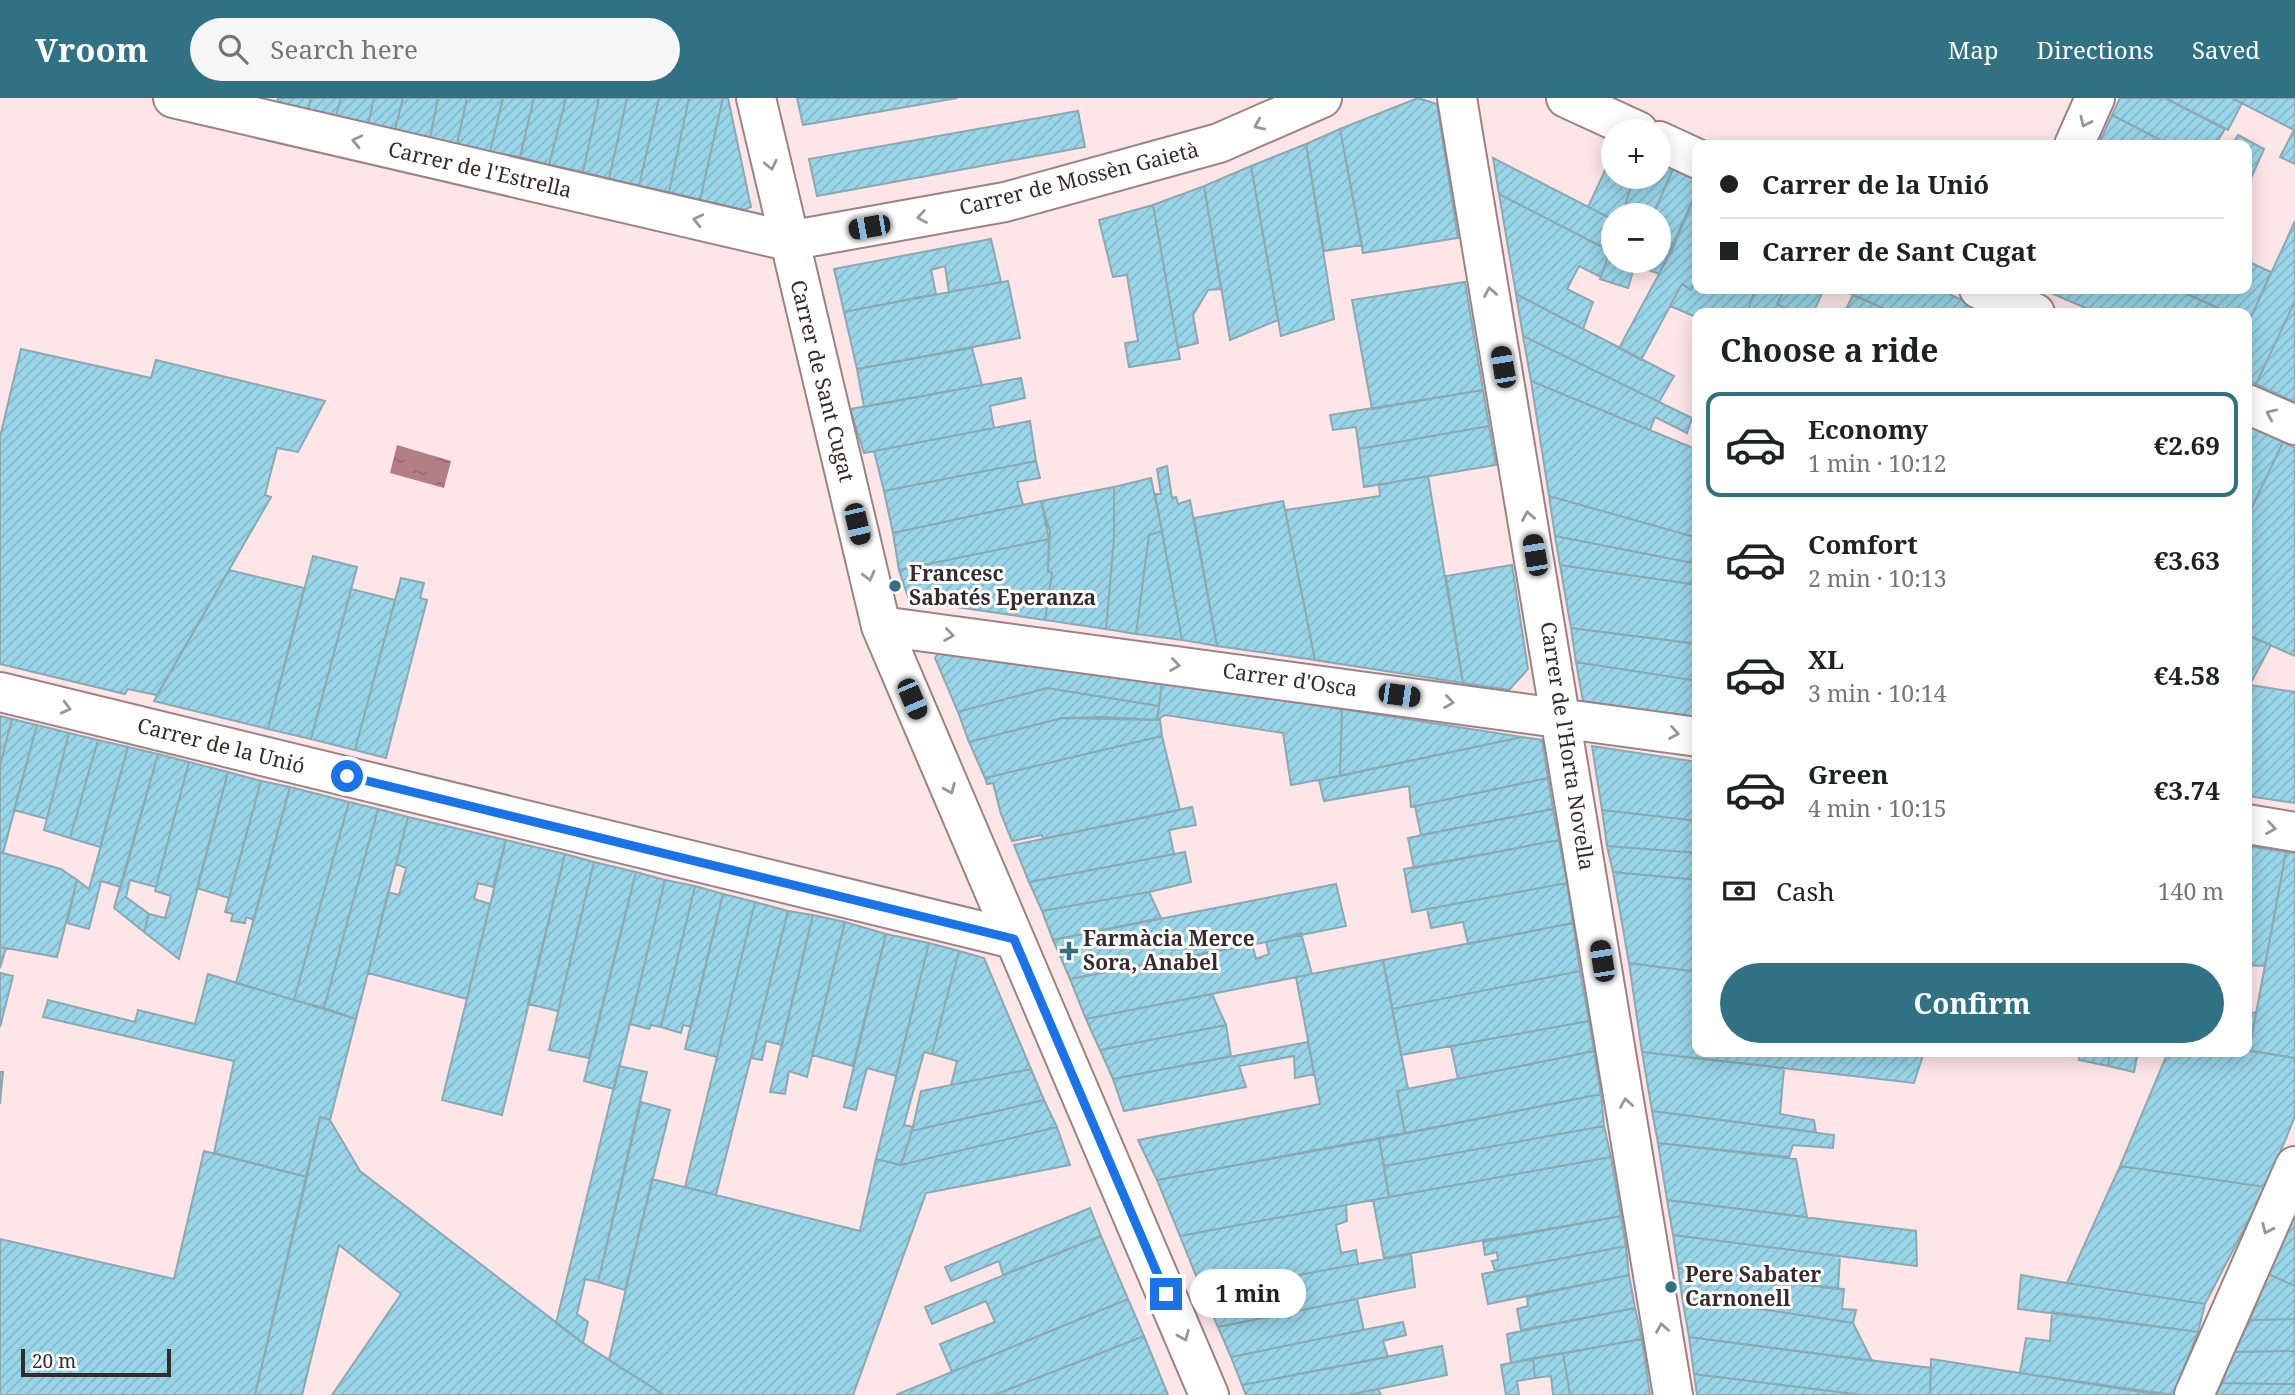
<!DOCTYPE html>
<meta charset="utf-8">
<style>
:root{--surface:#fff;--page:#f6f6f6;--text:#202124;--muted:#757577;--line:#e0e0e0;--accent:#307284}
body{margin:0;font-family:"Noto Serif",serif;background:var(--page);color:var(--text);height:100vh;display:flex;flex-direction:column;font-size:26px;white-space:nowrap}
*{box-sizing:border-box;margin:0}
p{font-size:23px;color:var(--muted)}
.icon{flex:none;width:38px;height:38px;fill:none;stroke:currentColor;stroke-width:2;stroke-linecap:round;stroke-linejoin:round}
.map{position:relative;flex:1;overflow:hidden}
.side{position:absolute;left:1692px;top:210px;width:560px;height:749px;display:flex;flex-direction:column;background:var(--surface);border-radius:14px;box-shadow:0 4px 18px #0003}
.side>*{flex:none}
.guide{position:absolute;left:1692px;top:42px;width:560px;height:154px;border-radius:14px;box-shadow:0 4px 18px #0003;display:grid;align-content:center;height:154px;padding:0 28px;background:var(--surface)}
.controls{position:absolute;left:1601px;top:21px;display:grid;gap:14px}
.controls a{display:grid;place-items:center;width:70px;height:70px;border-radius:50%;background:var(--surface);box-shadow:0 4px 18px #0003;font-size:35px}
.scale{position:absolute;left:21px;bottom:18px;width:150px;box-sizing:border-box;padding-left:7px;border:4px solid #362b2c;border-top:0;font-size:19px;line-height:24px;white-space:nowrap;color:#362b2c;-webkit-text-stroke:5px #fff;paint-order:stroke}
.end{position:absolute;width:32px;height:32px;margin:-16px;border:9px solid #1a73e8;background:#fff;box-shadow:0 0 0 4px #fff}
.from{border-radius:50%}
.bubble{position:absolute;height:49px;border-radius:24px;background:var(--surface);box-shadow:0 4px 18px #0003;font-size:23px;font-weight:700;line-height:49px;text-align:center}
.car{position:absolute;width:21px;height:42px;margin:-21px -10px;border-radius:9px;box-shadow:0 0 5px 2px #0007;background:linear-gradient(#222 24%,#8ab4d8 0 40%,#222 0 76%,#8ab4d8 0 86%,#222 0)}
.guide b{display:flex;align-items:center;gap:24px;height:66px;font-size:26px}
.guide b+b{border-top:2px solid var(--line)}
.guide i{width:18px;height:18px;background:var(--text)}
ul{padding:0;list-style:none}
li{display:flex;align-items:center;gap:21px;height:105px;margin:0 14px 10px;padding:0 14px;border:4px solid transparent;border-radius:14px}
li div{flex:1}
li b{display:block;font-size:26px}
li em{font-style:normal;font-weight:700}
li.selected{border-color:var(--accent)}
li>.icon{width:63px;height:63px;stroke-width:1.5}
h2{padding:0 28px;font-size:32px;line-height:84px}
.pay{display:flex;align-items:center;gap:18px;height:77px;padding:0 28px;font-size:26px}
.pay p{margin-inline-start:auto}
.action{display:flex;gap:14px;margin-top:auto;padding:14px 28px}
.action a{flex:1;height:80px;border-radius:42px;background:var(--accent);color:#fff;font-size:28px;font-weight:700;line-height:80px;text-align:center}
header{display:flex;align-items:center;gap:42px;box-sizing:border-box;height:98px;padding:0 35px;background:var(--accent);color:#fff}
header strong{font-size:33px}
nav{display:flex;gap:38px;margin-inline-start:auto;font-size:24px}
.search{width:490px;height:63px;background:var(--page);display:flex;align-items:center;gap:18px;box-sizing:border-box;padding:0 24px;border-radius:38px;color:var(--muted);font-size:26px}
.map>svg:first-child{display:block}
</style>
<header>
<strong>Vroom</strong>
<div class="search"><svg class="icon" aria-label="search" viewBox="0 0 24 24"><circle cx="10" cy="10" r="6"/><path d="M15 15l6 6"/></svg>Search here</div>
<nav><a>Map</a><a>Directions</a><a>Saved</a></nav>
</header>
<div class="map">
<svg width="2295" height="1297" viewBox="0 0 2295 1297">
<defs>
<pattern id="water-ripples" width="26" height="14" patternUnits="userSpaceOnUse" patternTransform="scale(1.75)"><rect width="26" height="14" fill="#b47e85"/><path d="M2 4q2-2 4 0t4 0M15 11q2-2 4 0t4 0" fill="none" stroke="#93676d"/></pattern>
<pattern id="building-hatch" width="6" height="6" patternUnits="userSpaceOnUse" patternTransform="scale(1.75)"><rect width="6" height="6" fill="#99d6e9"/><path d="M-1 1l2-2M0 6l6-6M5 7l2-2" fill="none" stroke="#84b8c8"/></pattern>
</defs>
<rect width="100%" height="100%" fill="#fee5e7"/>
<!-- water -->
<path fill="url(#water-ripples)" d="M397,347l54,16 -7,27 -54,-15z"/>
<!-- building -->
<path fill="url(#building-hatch)" stroke="#8ca8b1" stroke-width="2" d="M278,0h33l-3,12 -31,-7z
M311,0h30l-5,18 -28,-6z
M341,0h33l-6,26 -32,-8z
M374,0h29l-8,32 -27,-6z
M403,0h35l-8,40 -35,-8z
M438,0h29l-10,46 -27,-6z
M467,0h36l-13,54 -33,-8z
M503,0h31l-14,59 -30,-5z
M534,0h32l-17,67 -29,-8z
M566,0h33l-16,74 -34,-7z
M599,0h28l-18,81 -26,-7z
M627,0h32l-20,88 -30,-7z
M659,0h30l-20,94 -30,-6z
M689,0h34l-23,102 -31,-8z
M723,0h5l23,109 -7,3 -44,-10z
M797,0h160l-154,27z
M1418,0l19,6 21,134 -95,15 -23,-124z
M2120,0h45l60,31 -10,16h-45l-58,-30z
M2165,0h67l10,5 -14,27z
M2232,0h63v66l-15,-7 14,-27z
M1078,13l7,36 -268,49 -8,-37z
M2112,17l58,30h-72z
M1340,31l22,116 -38,6 -18,-107z
M2238,37l26,14 -16,36 -1,-40h-15z
M1306,46l28,175 -53,17 -30,-170z
M1614,53v26h20l-12,38h-8v5l-26,-13z
M1493,60l121,62v20l-4,11 -111,-57z
M1659,65l14,6 -20,46h-31l12,-38h25z
M1251,68l27,154 -48,20 -26,-154z
M1673,71l25,10v10l-39,85 -24,-9 1,-4h23v-46h-6z
M1204,88l17,103 -13,1 -15,25 5,28 -20,5 -25,-143z
M1698,91v83l-7,18 -9,-6 -41,76 -22,-12 53,-98z
M1499,96l111,57 -9,26 -22,-11 -12,23 26,13 -10,27 -67,-35z
M1153,107l27,154 -51,8 -4,-24 13,-2 -11,-66 -14,2 -14,-57z
M2295,123v80l-39,83 -9,-4v-54z
M991,141l10,43 -52,10 -4,-26 -14,4 5,24 -92,18 -10,-43z
M1614,142v21h22l-8,27 -28,-9z
M2247,163l24,11 -22,50 -2,-9h-18l-53,-24h71z
M1698,174v17h57l-8,24 -19,-3 -1,3h-29v5l-28,-12 12,-22 9,6z
M1008,183l12,57 -163,31 -13,-57z
M1465,184l18,108 -111,19 -20,-109z
M1755,191h30l-8,15 17,9h-47z
M1785,191h39l-11,24h-19l-17,-9z
M1840,191h98l39,18 -3,6h-80z
M2042,191h134l53,24h-132z
M1516,196l158,82 -15,26 -136,-66z
M1853,197l41,18h-50z
M2295,203v101l-39,-18z
M1523,238l169,82 -5,15 -32,-16 -5,13 -119,-49z
M972,250l10,37 -118,22 -7,-38z
M21,251l130,29 5,-18 169,41 -27,51 -21,-4 -12,47 6,2 -114,198 -29,-6 -3,5 -125,-30v-227z
M1021,280l4,20 -35,8 4,22 -130,25 -14,-44z
M1531,283l167,69v88l-149,-42z
M1483,292l6,36 -130,23 -3,-22 -23,3 -3,-15z
M1030,323l6,40 -152,30 -10,-40z
M2247,326l36,18 -36,76z
M1489,328l7,39 -132,22 -5,-38z
M2283,344l12,6v208l-48,-21v-117z
M1036,363l4,17 -23,4 6,23 -130,28 -9,-42z
M1167,368l5,32 4,-1 2,7 12,-4 27,146 -35,-6 -27,-146h6l-4,-25z
M1428,378l35,207 -148,-23 -30,-150 95,-14 -1,-11z
M1151,380l11,53 -13,4 -13,99 -30,-5 8,-90v-52z
M1114,389v52l-8,90 -61,-9 7,-47 -4,-2 2,-39 -9,-31z
M1549,398l149,42v26l-143,-28z
M1041,403l8,38 -150,31 -6,-37z
M1283,403l2,9 30,150 -98,-14 -23,-128z
M1162,433l20,109 -46,-6 13,-99z
M1555,438l143,28v21l-138,-20z
M1049,441l-1,32 4,2 -7,47 -136,-20 -10,-30z
M313,458l44,11 -46,172 -43,-10z
M1512,467l16,104 -19,21 -46,-7 -17,-107z
M1560,467l138,20v59l-127,-16z
M229,472l75,18 -36,141 -114,-28z
M401,480l23,5 -4,15 7,2 -41,158 -31,-8z
M351,491l44,11 -40,150 -44,-11z
M1571,530l127,16v37l-122,-19z
M2247,537l24,10 -24,45z
M942,551l220,34 -3,23 -112,-18 -89,24 -23,-54z
M1576,564l122,19v37l-115,-17z
M1162,585l180,26 -2,67 -49,9 -8,-52 -118,-18 -8,5z
M2250,587l45,7v111l-48,-7v-106z
M1047,590l112,18 -2,14 -95,-2 -93,24 -11,-30z
M1342,611l180,28 -182,39z
M0,618l12,3 -12,47z
M1104,619l56,3 2,16 -177,42 -16,-36 93,-24z
M12,621l25,6 -34,128 -3,-1v-86z
M37,627l32,8 -22,86 -33,-9z
M69,635l29,7 -28,98 -26,-8z
M1162,638l18,74 -137,29 -1,-4 -30,6 -11,-27 -8,-31 -6,1 -2,-6z
M1522,639l20,3 6,38 -137,29 -2,-21 -85,15 -5,-21z
M98,642l30,7 -28,100 -30,-9z
M1592,648l106,16v59l-96,-11z
M128,649l30,7 -37,133 -20,-6 -12,48 -22,-6 10,-43 12,9z
M158,656l31,8 -33,125 -26,-7 -4,17 23,17 -5,18 -30,-24z
M189,664l39,10 -49,187 -35,-27 5,-18 16,4 6,-22 -16,-5 1,-4z
M228,674l33,9 -32,117 -32,-10z
M1548,680l5,31 -132,26 -6,-29z
M261,683l29,6 -36,133 -8,-3 -1,6 -14,-2 2,-7 -8,-2z
M290,689l59,15 -55,198 -58,-17z
M349,704l29,7 -54,199 -30,-8z
M1192,709l4,18 -27,5 5,24 -145,28 -15,-37z
M378,711l30,8 -52,202 -32,-11z
M1553,711l6,31 -145,28 -6,-30z
M1602,712l96,11v32l-91,-7z
M408,719l98,23 -13,47 -15,-4 -4,16 16,5 -23,95 -99,-26 20,-81 11,3 7,-27 -10,-4z
M506,742l59,14 -63,261 -60,-15z
M1559,742l8,43 -155,29 -8,-43z
M1607,748l91,7v27l-85,-8z
M2247,748l39,6 -21,114 -18,-1z
M0,754l61,17 16,11 -20,77 -57,-10z
M1185,754l6,30 -42,10 -107,19 -13,-29z
M2286,754l9,1v205l-46,-7z
M565,756l29,8 -36,149 -30,-7z
M594,764l42,10 -47,186 -40,-8z
M636,774l29,8 -51,209 -30,-8z
M1613,774l85,8v92l-69,-9z
M665,782l30,6 -34,141 -10,-2 -2,4 -19,-5z
M1567,785l6,40 -105,21 -5,-22 -32,6 -4,-19z
M1336,786l10,42 -80,16 -196,37 -17,-39z
M695,788l28,8 -32,133 -8,-2 -2,8 -20,-6z
M1149,794l12,26 -108,22 -11,-29z
M723,796l32,8 -38,155 -32,-8z
M755,804l33,9 -72,284 -31,-8z
M788,813l25,4 -31,130 -16,-4 -4,19 -11,-2z
M813,817l32,7 -38,155 -18,-6 -4,23 -15,-2z
M845,824l41,12 -33,132 -41,-11z
M1573,825l7,48 -188,38 -9,-49z
M1301,835l11,41 -226,45 -16,-40 182,-35 4,15 13,-5 -3,-12z
M886,836l43,9 -33,133 -29,-8 -11,42 -12,-3z
M929,845l30,8 -27,103 -8,-2 -20,73 9,2 -12,38 -25,-6z
M0,849l6,1 -6,20z
M959,853l25,7 47,111 -80,16 6,-24 -25,-7z
M1383,862l25,129 -11,2 8,42 -248,47 -19,-40 182,-36 -24,-127z
M1629,865l69,9v80h226l-10,31 -272,-31z
M1580,873l9,50 -188,34 -9,-46z
M0,875l13,3 -13,51z
M208,876l148,45 -26,101 -10,-3 -13,60 -93,-24 20,-92 -191,-44 5,-17 87,22 3,-12 57,14z
M1212,896l14,31 -126,25 -14,-31z
M2247,914l9,1 -7,38 -2,-1z
M1589,923l5,30 -136,28 -7,-33z
M1226,927l5,31 -118,23 -13,-29z
M1308,944l6,32 -19,4 -1,-22 -55,10 7,21 -122,24 -11,-32z
M2247,952l48,8v58l-29,71 -146,-21 48,-114z
M1594,953l7,43 -196,39 -8,-42z
M1642,954l142,16 -4,46 34,6 2,12 -164,-21z
M2080,954h30l-2,14 -29,-6z
M2110,954h28l-4,20 -26,-6z
M619,968l28,6 -49,210 -13,-3 -8,35 11,8 -5,21 -27,-20z
M1031,971l13,31 -132,31 9,-40z
M0,974h3l-3,32z
M1601,996l3,32 -220,40 -5,-27z
M1044,1002l13,27 -156,38 11,-34z
M641,1004l29,8 -45,180 -27,-8z
M1652,1013l182,24 -1,13 -40,-3 -4,12 -131,-14z
M320,1019l10,3 30,51 223,172 81,52h-332l69,-101 -62,-49 -37,150h-47z
M1604,1028l7,31 -222,40 -5,-31z
M1057,1029l13,38 -144,28 -73,202h-189l-55,-35 43,-181 208,52 16,-72 25,6z
M1379,1041l10,58 -43,8 -166,31 -23,-56z
M1658,1045l138,16 11,58 -140,-17z
M204,1053l103,26 -52,218h-255v-156l174,40z
M1611,1059l10,59 -237,42 -11,-58z
M2120,1068l146,21 -61,117 -138,-21z
M1667,1102l249,31 1,35 -244,-31z
M1346,1107l1,16 -11,4 5,28 15,-3 2,14 -155,29 -23,-57z
M1090,1110l11,28 -98,39 -4,-14 -48,20 -6,-14z
M2295,1116v72l-27,-12z
M1621,1118l5,30 -131,25 -3,-10 6,-1 -1,-8 -12,3 -2,-13z
M1673,1137l167,21 -2,33 -160,-21z
M1101,1138l27,63 -176,73 -12,-28 55,-22 -9,-21 -54,23 -7,-17z
M1626,1148l3,29 -141,29 -6,-30z
M1411,1156l4,33 -197,40 -15,-34z
M1678,1170l166,21 -2,20 14,1 -3,13 -171,-26z
M2268,1176l27,12v33l-45,1z
M1629,1177l6,33 -114,22 -4,-21 11,-3 -1,-9z
M2021,1177l46,8 138,21 -7,28 -180,-23z
M1682,1199l171,26 19,38 -183,-24z
M1128,1201l16,37 -150,59h-98z
M1357,1201l7,31 -133,27 -13,-30z
M1635,1210l7,31 -131,24 -4,-29z
M2052,1214l146,20 -25,63 -153,-22 6,-35 24,3z
M2295,1221v32l-61,1 16,-32z
M1403,1224l3,13 -23,6 5,16 -146,28 -11,-28z
M1144,1238l24,59h-174z
M1689,1239l242,31 -1,27h-67l-169,-21z
M1642,1241l8,56h-80l-7,-42z
M1442,1248l5,29 -69,14 -30,6h-102l-4,-10z
M2295,1253v33l-73,-1 12,-31z
M1563,1255l7,42h-17l-2,-19 -16,2 -2,-20z
M1533,1260l2,20 -18,3 2,14h-13l-5,-30z
M1931,1261l89,14 141,22h-231z
M1694,1276l169,21h-166z
M2222,1285l73,1v11h-79z
M1378,1291l3,6h-33z"/>
<g fill="none" stroke-linecap="round" stroke-linejoin="round">
<!-- minor casing -->
<g stroke="#9d8284" stroke-width="42">
<path id="minor" d="M173,0l615,143 217,-39 214,-59 103,-45
M756,0l125,528 328,769
M1457,0l216,1297
M1566,0l72,33
M1659,43l39,18
M2074,47l21,-47
M1979,191l56,24
M2247,306l48,21
M881,528l817,111
M0,594l1014,247
M2247,726l48,8
M2194,1297l101,-229"/>
</g>
<!-- minor -->
<use href="#minor" stroke="#fff" stroke-width="38"/>
</g>
<!-- one-way arrows -->
<defs><path id="oneway-chevron" d="M-2-3.5L2.5 0L-2 3.5" fill="none" stroke-width="1.6" stroke-linecap="round" stroke-linejoin="round" transform="scale(1.75)"/></defs>
<g stroke="#9a9596">
<use href="#oneway-chevron" transform="translate(2085 24) rotate(115)"/>
<use href="#oneway-chevron" transform="translate(1259 27) rotate(156)"/>
<use href="#oneway-chevron" transform="translate(357 43) rotate(-167)"/>
<use href="#oneway-chevron" transform="translate(771 67) rotate(77)"/>
<use href="#oneway-chevron" transform="translate(922 119) rotate(170)"/>
<use href="#oneway-chevron" transform="translate(698 122) rotate(-167)"/>
<use href="#oneway-chevron" transform="translate(1490 194) rotate(-100)"/>
<use href="#oneway-chevron" transform="translate(2271 316) rotate(-156)"/>
<use href="#oneway-chevron" transform="translate(1528 418) rotate(-100)"/>
<use href="#oneway-chevron" transform="translate(869 478) rotate(76)"/>
<use href="#oneway-chevron" transform="translate(949 537) rotate(8)"/>
<use href="#oneway-chevron" transform="translate(1175 567) rotate(8)"/>
<use href="#oneway-chevron" transform="translate(1449 604) rotate(8)"/>
<use href="#oneway-chevron" transform="translate(66 610) rotate(14)"/>
<use href="#oneway-chevron" transform="translate(1674 635) rotate(9)"/>
<use href="#oneway-chevron" transform="translate(950 691) rotate(67)"/>
<use href="#oneway-chevron" transform="translate(2271 730) rotate(9)"/>
<use href="#oneway-chevron" transform="translate(1626 1005) rotate(-99)"/>
<use href="#oneway-chevron" transform="translate(2267 1131) rotate(114)"/>
<use href="#oneway-chevron" transform="translate(1662 1230) rotate(-99)"/>
<use href="#oneway-chevron" transform="translate(1184 1238) rotate(67)"/>
</g>
<g fill="none" stroke-linecap="round" stroke-linejoin="round">
<!-- route -->
<path stroke="#1a73e8" stroke-width="9" d="M347,678l667,163 152,355"/>
</g>
<!-- markers -->
<g fill="#307284" stroke="#fff" stroke-width="2.5">
<circle cx="895" cy="488" r="7"/>
<path d="M1065.5 842.5h7v7h7v7h-7v7h-7v-7h-7v-7h7z"/>
<circle cx="1671" cy="1189" r="7"/>
</g>
<g text-anchor="middle" stroke-width="6" stroke-linejoin="round" paint-order="stroke">
<!-- street labels -->
<g font-size="21" fill="#362b2c" stroke="#fff">
<text transform="translate(480 72) rotate(13)" y="7">Carrer de l'Estrella</text>
<text transform="translate(1079 81) rotate(-14)" y="7">Carrer de Mossèn Gaietà</text>
<text transform="translate(822 283) rotate(76)" y="7">Carrer de Sant Cugat</text>
<text transform="translate(1290 582) rotate(8)" y="7">Carrer d'Osca</text>
<text transform="translate(221 648) rotate(14)" y="7">Carrer de la Unió</text>
<text transform="translate(1567 648) rotate(81)" y="7">Carrer de l'Horta Novella</text>
</g>
<!-- poi labels -->
<g font-size="21" font-weight="bold" fill="#362b2c" stroke="#fff" text-anchor="start">
<text x="909" y="483">Francesc<tspan x="909" dy="24">Sabatés Eperanza</tspan></text>
<text x="1083" y="848">Farmàcia Merce<tspan x="1083" dy="24">Sora, Anabel</tspan></text>
<text x="1685" y="1184">Pere Sabater<tspan x="1685" dy="24">Carnonell</tspan></text>
</g>
</g>
</svg>
<div class="controls">
<a>+</a>
<a>−</a>
</div>
<div class="scale">20 m</div>
<i class="end from" style="left:347px;top:678px"></i>
<i class="end" style="left:1166px;top:1196px"></i>
<div class="bubble" style="left:1190px;top:1171px;width:116px">1 min</div>
<i class="car" style="left:869px;top:129px;rotate:260deg"></i>
<i class="car" style="left:1503px;top:269px;rotate:350deg"></i>
<i class="car" style="left:857px;top:426px;rotate:167deg"></i>
<i class="car" style="left:1535px;top:457px;rotate:350deg"></i>
<i class="car" style="left:1399px;top:597px;rotate:98deg"></i>
<i class="car" style="left:912px;top:601px;rotate:157deg"></i>
<i class="car" style="left:1602px;top:863px;rotate:351deg"></i>
<div class="guide">
<b><i class="from"></i>Carrer de la Unió</b>
<b><i></i>Carrer de Sant Cugat</b>
</div>
<section class="side">
<h2>Choose a ride</h2>
<ul>
<li class="selected"><svg class="icon" aria-label="car" viewBox="0 0 24 24"><path d="M5 17H2v-5l4-1 3-4h7l3 4 3 1v5h-3M9 17h6M6 11h13"/><circle cx="7" cy="17" r="2"/><circle cx="17" cy="17" r="2"/></svg><div><b>Economy</b><p>1 min · 10:12</p></div><em>€2.69</em></li>
<li><svg class="icon" aria-label="car" viewBox="0 0 24 24"><path d="M5 17H2v-5l4-1 3-4h7l3 4 3 1v5h-3M9 17h6M6 11h13"/><circle cx="7" cy="17" r="2"/><circle cx="17" cy="17" r="2"/></svg><div><b>Comfort</b><p>2 min · 10:13</p></div><em>€3.63</em></li>
<li><svg class="icon" aria-label="car" viewBox="0 0 24 24"><path d="M5 17H2v-5l4-1 3-4h7l3 4 3 1v5h-3M9 17h6M6 11h13"/><circle cx="7" cy="17" r="2"/><circle cx="17" cy="17" r="2"/></svg><div><b>XL</b><p>3 min · 10:14</p></div><em>€4.58</em></li>
<li><svg class="icon" aria-label="car" viewBox="0 0 24 24"><path d="M5 17H2v-5l4-1 3-4h7l3 4 3 1v5h-3M9 17h6M6 11h13"/><circle cx="7" cy="17" r="2"/><circle cx="17" cy="17" r="2"/></svg><div><b>Green</b><p>4 min · 10:15</p></div><em>€3.74</em></li>
</ul>
<div class="pay"><svg class="icon" aria-label="cash" viewBox="0 0 24 24"><path d="M3 7h18v10H3z"/><circle cx="12" cy="12" r="2"/></svg>Cash<p>140 m</p></div>
<div class="action"><a>Confirm</a></div>
</section>
</div>
